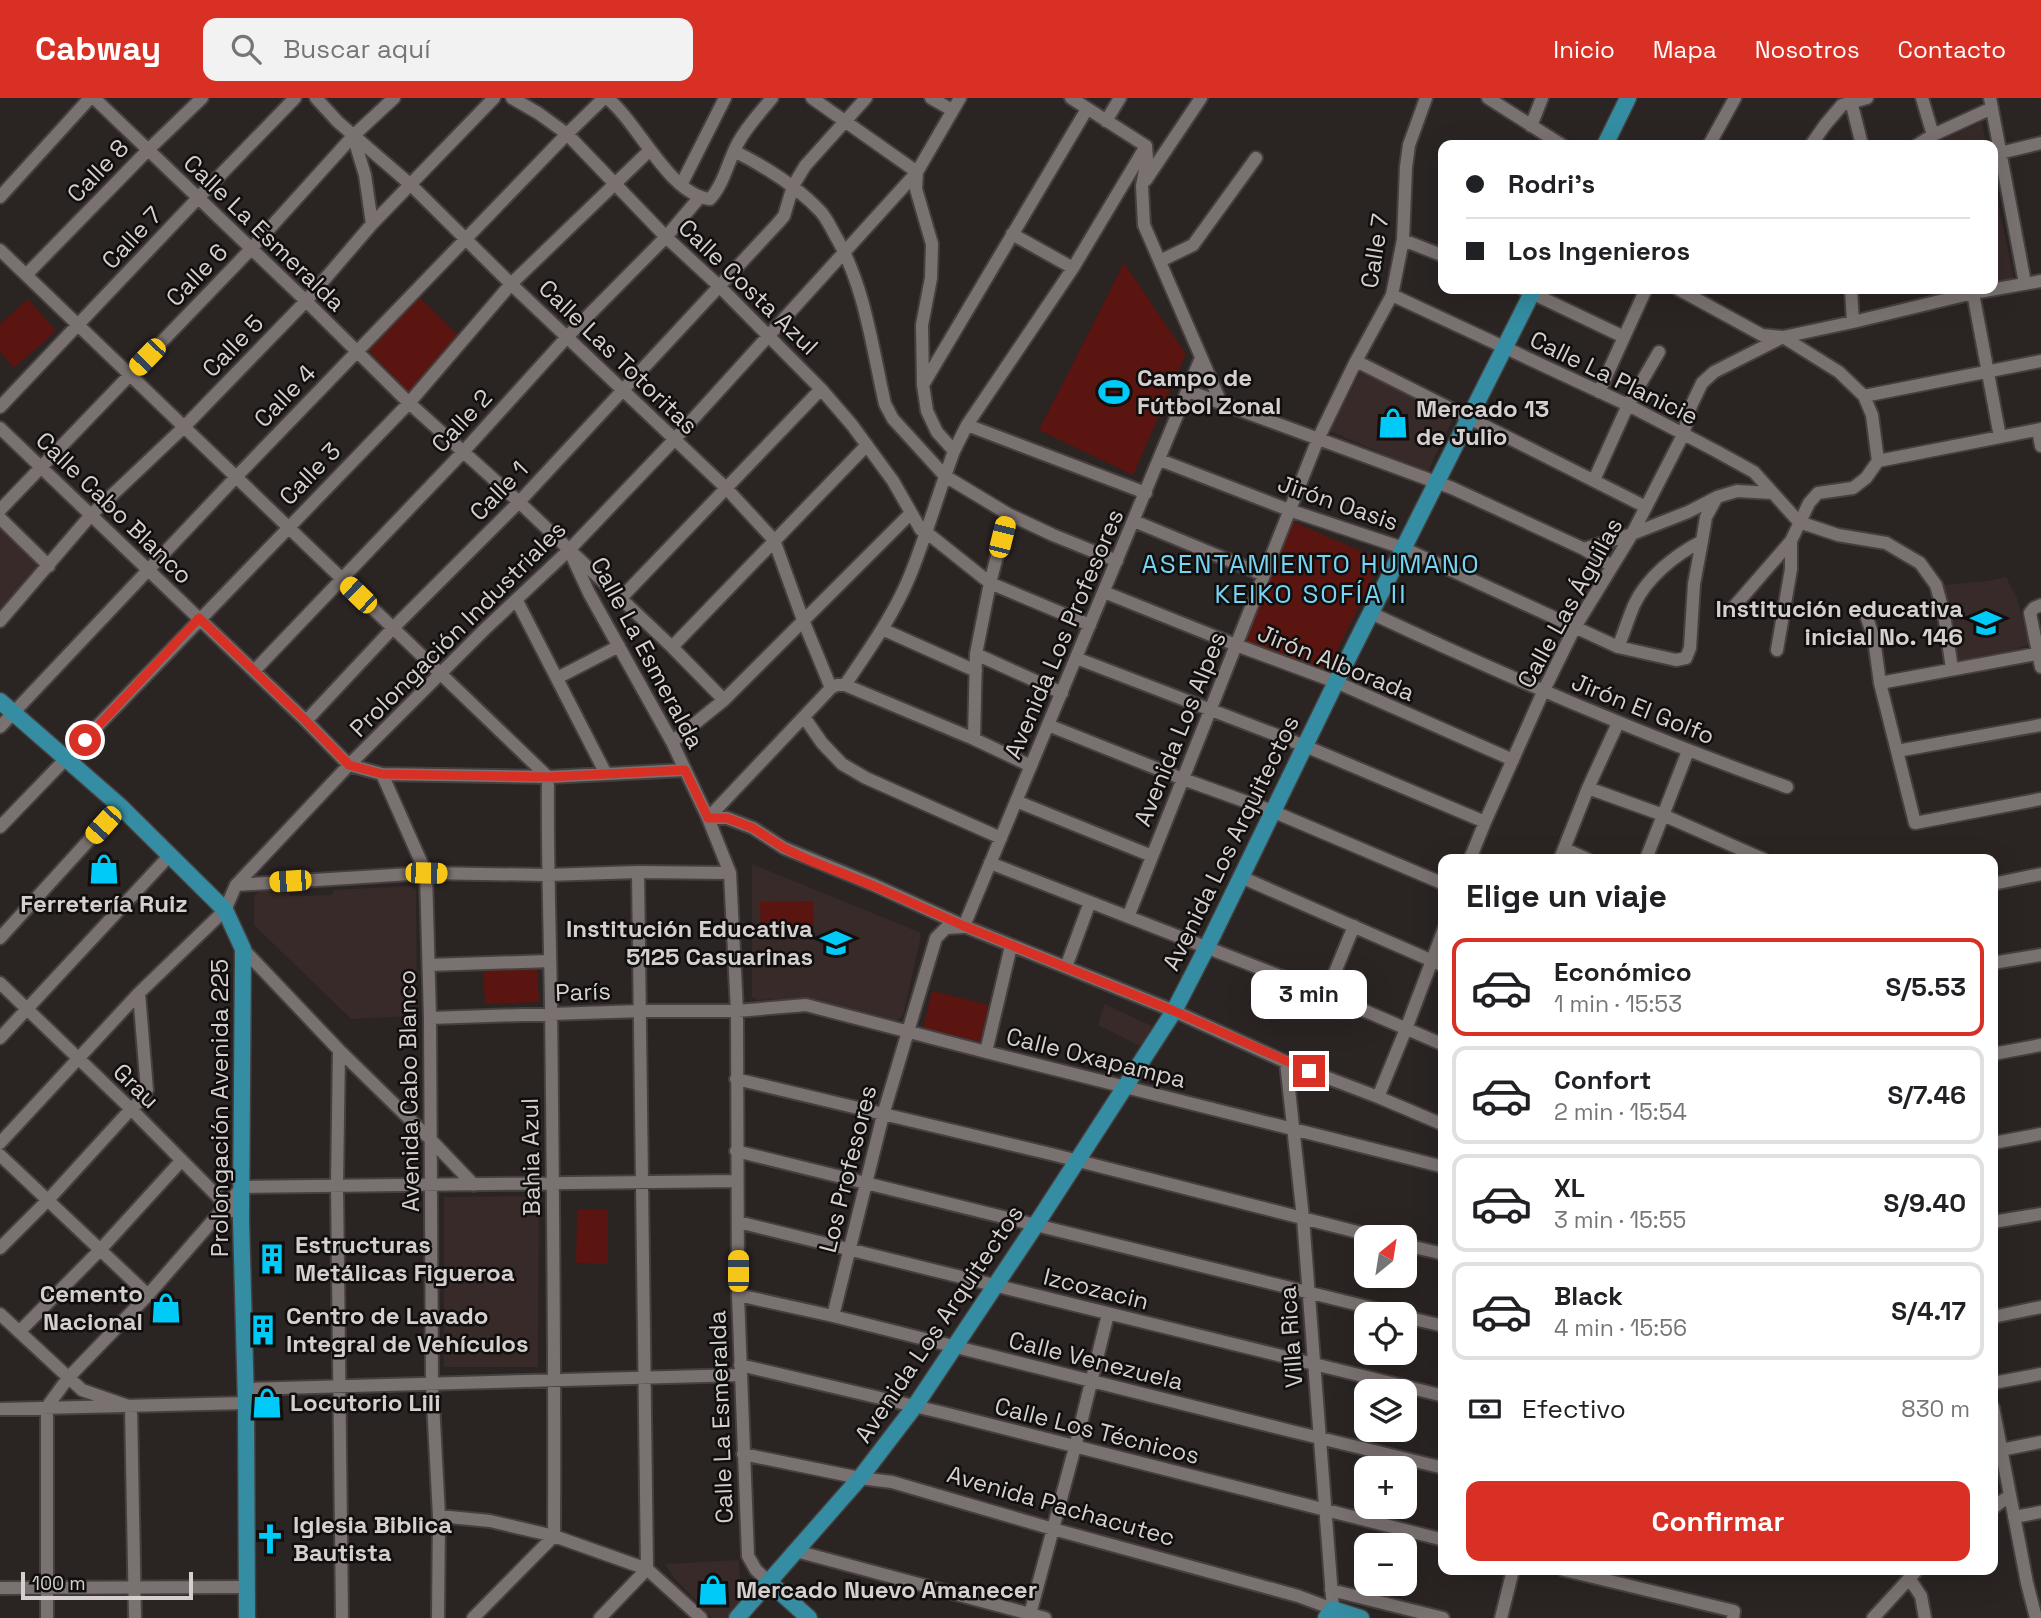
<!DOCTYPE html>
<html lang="es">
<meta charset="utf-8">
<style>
:root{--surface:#fff;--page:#f2f2f2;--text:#202124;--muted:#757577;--line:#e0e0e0;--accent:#d93025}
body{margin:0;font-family:"Space Grotesk",sans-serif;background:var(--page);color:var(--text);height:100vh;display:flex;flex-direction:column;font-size:26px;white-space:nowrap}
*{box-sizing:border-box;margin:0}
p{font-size:23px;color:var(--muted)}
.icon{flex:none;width:38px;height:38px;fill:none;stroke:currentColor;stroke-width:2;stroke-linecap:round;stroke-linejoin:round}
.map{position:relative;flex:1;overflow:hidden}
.sheet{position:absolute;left:1438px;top:756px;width:560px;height:721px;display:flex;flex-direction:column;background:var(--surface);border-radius:14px;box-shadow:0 7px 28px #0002}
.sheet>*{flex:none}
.banner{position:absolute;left:1438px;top:42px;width:560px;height:154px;border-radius:14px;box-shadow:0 7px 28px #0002;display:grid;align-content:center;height:154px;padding:0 28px;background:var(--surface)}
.needle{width:46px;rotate:30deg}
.tools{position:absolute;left:1354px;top:1127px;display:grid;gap:14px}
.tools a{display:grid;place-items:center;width:63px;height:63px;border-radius:14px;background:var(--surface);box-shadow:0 7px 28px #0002;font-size:35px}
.scale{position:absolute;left:21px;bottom:18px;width:172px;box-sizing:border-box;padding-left:7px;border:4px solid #d5d0cf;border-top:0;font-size:19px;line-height:24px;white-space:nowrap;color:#d5d0cf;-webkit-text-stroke:5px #110e0e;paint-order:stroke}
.end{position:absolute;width:32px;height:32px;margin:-16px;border:9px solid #d93025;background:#fff;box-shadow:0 0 0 4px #fff}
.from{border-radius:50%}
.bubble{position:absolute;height:49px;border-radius:14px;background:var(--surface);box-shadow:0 7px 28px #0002;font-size:23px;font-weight:700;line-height:49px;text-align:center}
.car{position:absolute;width:21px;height:42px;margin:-21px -10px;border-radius:9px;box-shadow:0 0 5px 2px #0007;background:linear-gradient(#f5c518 24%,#345 0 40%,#f5c518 0 76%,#345 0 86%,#f5c518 0)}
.banner b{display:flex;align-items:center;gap:24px;height:66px;font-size:26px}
.banner b+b{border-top:2px solid var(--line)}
.banner i{width:18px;height:18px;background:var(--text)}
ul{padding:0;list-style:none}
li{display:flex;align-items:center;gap:21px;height:98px;margin:0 14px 10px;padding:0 14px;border:4px solid var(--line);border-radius:14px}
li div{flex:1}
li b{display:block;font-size:26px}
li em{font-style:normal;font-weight:700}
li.selected{border-color:var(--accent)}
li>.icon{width:63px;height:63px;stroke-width:1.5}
h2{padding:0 28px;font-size:32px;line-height:84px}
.pay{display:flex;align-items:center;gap:18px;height:77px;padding:0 28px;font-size:26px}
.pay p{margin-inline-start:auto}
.button{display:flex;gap:14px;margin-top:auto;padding:14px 28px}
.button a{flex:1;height:80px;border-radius:14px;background:var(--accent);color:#fff;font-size:28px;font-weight:700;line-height:80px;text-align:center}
header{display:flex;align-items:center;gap:42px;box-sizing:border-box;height:98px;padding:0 35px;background:var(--accent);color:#fff}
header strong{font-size:33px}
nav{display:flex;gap:38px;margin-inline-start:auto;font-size:24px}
.search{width:490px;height:63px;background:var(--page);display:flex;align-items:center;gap:18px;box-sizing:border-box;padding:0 24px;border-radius:14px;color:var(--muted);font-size:26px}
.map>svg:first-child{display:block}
</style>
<header>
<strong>Cabway</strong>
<div class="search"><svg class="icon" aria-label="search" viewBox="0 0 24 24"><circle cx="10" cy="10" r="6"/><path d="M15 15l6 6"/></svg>Buscar aquí</div>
<nav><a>Inicio</a><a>Mapa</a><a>Nosotros</a><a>Contacto</a></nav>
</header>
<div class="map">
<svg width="2041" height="1520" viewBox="0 0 2041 1520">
<rect width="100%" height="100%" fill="#2a2423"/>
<!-- built -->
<path fill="#372a28" d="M1982,24l4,23h-53z
M1993,81l21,100 -3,3 -18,3z
M1360,275l95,42 -28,58 -97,-42z
M0,430l42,38 -42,43z
M2006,479l11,21 12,46 -15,6 -58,11 -14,-76 45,-4z
M752,766l167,68 2,4 -18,80 -9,6 -87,-24 -50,2 -5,-3z
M411,788l5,4 1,126 -66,3 -97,-94v-29l7,-6h26l3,6 42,-1 2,-5z
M1104,906l48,22 -10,21 -44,-22z
M539,1098l-1,171h-94v-170z
M739,1462l2,42 -14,16h-15l-39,-41 -8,-13z"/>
<!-- green -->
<path fill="#5a1511" d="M1124,165l62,91 -53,121 -94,-45z
M420,200l42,41 -51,55 -43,-44z
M28,201l28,32 -42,37 -14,-16v-28z
M1294,424l88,38 -56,113 -83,-34z
M813,803l1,33 -53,1 -1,-33z
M537,869l2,35 -54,2 -2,-35z
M932,893l57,14 -9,37 -57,-14z
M577,1112h31v54l-32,-1z"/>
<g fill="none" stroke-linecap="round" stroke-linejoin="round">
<!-- minor casing -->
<g stroke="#45403f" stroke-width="16">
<path id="minor" d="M94,0l212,203 103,102 110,99 153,145 52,53
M316,0l22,24 73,63 100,99 215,204 48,52 29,80 28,68
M512,0l26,15 29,21 99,103 53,49 102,103 31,36 41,56 28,49 5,2 64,51 100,42
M607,0c31,24 62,97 103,101 14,-15 18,-38 28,-56 9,-17 22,-30 34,-45
M812,0l105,74
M931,0l21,12
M1071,0l75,48 1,13 -5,27 2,39 77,178
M1488,0l74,47
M1922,0l11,37
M1990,0l35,185
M1851,3l11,44
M1106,23l14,-23
M1531,28l11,-28
M354,41l11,36 7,49
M1709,47l26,-47
M1811,47l14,-20 17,-20 25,-7
M1917,47l16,-10 59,-27
M734,53c32,16 63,35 87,61 6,7 10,16 14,23 30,51 37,112 50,169l8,15 52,57 63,38 45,21 64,26
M2000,55l41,-10
M1146,82l55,-82
M681,87l44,-87
M0,99l90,-99
M1012,136l61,34
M1403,142l41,16
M0,152l548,527c-1,76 2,152 3,228 2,177 4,354 3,531l-81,82
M1160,163l33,-16 63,-87
M26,177l122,-125 54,-52
M1523,191l101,48
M1678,191l84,46 21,2 56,35 25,24 8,19 6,46 -12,17 -13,10 -35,5 -9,10 -18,38 -59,68
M1851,191l2,33
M1973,195l27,144
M1392,197l236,110 88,46 38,21 45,50 39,13 48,8 34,20 16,22 8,29 8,55
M1356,263l290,146
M923,287l164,-276
M1188,293l264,97 132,61 28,17
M1599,294l47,-103
M1864,298l177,-35
M0,309l198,-209 97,-100
M967,327l179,68
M0,330l306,293 43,44 33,9 44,99 4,145 2,366 7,132 -1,102
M2038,332l3,16
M954,353l13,-26 106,-157 73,-122
M1160,362l129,50 114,38 215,99 58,13 10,-2 4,-10 4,-64 8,-43 4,-24 11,-20
M1878,363l163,-32
M1594,382l34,-75 31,-53
M0,412l251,-261 102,-113 41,-38
M0,420l49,48
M1134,423l130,54
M1584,451l48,-15 56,-22 29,-15 20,-6 35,2
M569,452l20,43 83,149 36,76 22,55 7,138 1,284 10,261 8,14 13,12
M1104,494l132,53 100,37 177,78
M621,500l200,-209
M517,503l89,173
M2041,507l-7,3 -4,5 11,54
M1371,515c136,64 274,123 416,174
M1867,520l7,21 6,44 35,140 126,-24
M0,523l91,-106 93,-88 122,-126 66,-77 122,-126
M882,531l94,42
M672,549l195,-202
M1618,549c6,-14 10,-28 16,-42 13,-28 41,-50 68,-64
M1777,552l14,-81v-28
M976,556l86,39
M1076,560l229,88 180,76
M254,573l209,-219 104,-115 99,-100 33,-39
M557,580l62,-32
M1880,585l161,-30
M845,587c23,-34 48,-69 64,-107 17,-41 29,-84 45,-127l-17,-19 -10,-21 -4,-26 -1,-60 9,-47 1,-34 -16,-55 1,-17
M804,619l18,26 20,21 24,14 135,60
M306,623l87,-93 126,-126 259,-279 6,-7 9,-30 12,-20 61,-68
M1048,627l135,54 89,32 172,73
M0,629l236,-250 331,-343 37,-36
M974,641l2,-85 14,-71 18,-69
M672,644l52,-42 187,-187
M1897,653l144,-26
M382,676l166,3 137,-7
M1588,690l75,27 100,44
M1016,703l136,55
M708,720h19l26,10 31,20 90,37 90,41 210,85 112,51 92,35 66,28
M708,720l123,-130 6,-3h8l129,54 57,27
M0,729l409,-424 102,-119 139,-134
M1565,751l22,10
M1470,761l15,-37 58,-130 32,-65 57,-93 14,-27 37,-72 8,-29 11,-23 12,-11 69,-35 70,-15 120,-29 68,-12
M1560,761l28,-71 30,-65
M1646,761l42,-108
M990,765l336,131 118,51
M638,774l9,697
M1241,779l203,89
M1993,786l48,-10
M236,787l190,-12 121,2 91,-3 92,1
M1128,819l190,-478 38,-78 36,-66 11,-55 3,-73 3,-22 17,-47
M964,828l237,-568
M0,840l120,-132
M243,851l96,101 92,90 43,45
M1993,865l48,-8
M429,867l121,-4
M1066,869l24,-65
M0,885l131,126 101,102
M1326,896l28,-68
M430,920l210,-7h97l69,-6 180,47 458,115
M0,940l170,-183
M339,952l-2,134 5,434
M986,954l25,-106
M1993,956l48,-9
M736,981l315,75 326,83
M1378,999l28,-68 38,-100
M0,1045l139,-150 86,-83 11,-25 113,-120 136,-136 84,-79 105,-110 243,-268 43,-74
M1993,1045l48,-9
M736,1053l660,163
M0,1057l148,140
M738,1124l706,174
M1993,1124l48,-8
M1405,1147l39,9
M0,1150l48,-48 83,-91 10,-9 6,-10 -8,-97
M738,1197l95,21 462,116 149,36
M0,1216l82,76 49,17 4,211
M833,1218l50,-201 53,-177 10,-10 17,-1
M1405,1219l39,9
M1993,1219l48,-10
M19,1234l81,-82 81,-89
M740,1267l204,48 500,127
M1993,1285l48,-9
M245,1291l495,-14
M1993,1309l34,176 9,35
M0,1311l246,-6
M2001,1352l40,-8
M743,1356l117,24 32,4 161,47 245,67 35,13 -30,-391 -17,-156
M1993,1410l17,-13
M439,1418l51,5 64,15 93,33 54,49
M2014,1419l27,-5
M796,1453l249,67
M1564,1472l170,41 -1,7
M1909,1480l12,18 4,22
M0,1490l247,-1
M1331,1492l112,28
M47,1520v-211l21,-29 80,-83 94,-108 494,-6
M600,1520l47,-49
M1029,1520l46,-171 33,-133
M1501,1520l12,-48
M1873,1520l44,-48"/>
</g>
<!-- major casing -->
<g stroke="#45403f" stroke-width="19">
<path id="major" d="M1605,47l23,-47
M0,603l120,105 105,104 18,39 -2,271 5,183 1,215
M769,1484l40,36
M737,1520l123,-140 55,-72 120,-180 139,-215 33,-64 129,-265 198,-393
M1326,1520l7,-9 28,9"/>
</g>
<!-- minor -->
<use href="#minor" stroke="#7a7271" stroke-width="12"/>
<!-- major -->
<use href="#major" stroke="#348da2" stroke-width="16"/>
</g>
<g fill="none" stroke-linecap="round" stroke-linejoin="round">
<!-- route -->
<path stroke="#d93025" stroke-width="9" d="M85,642l114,-122 107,103 43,44 33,9 166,3 137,-7 23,48h19l26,10 31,20 25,12 65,26 90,40 210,85 135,60"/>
</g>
<!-- icons -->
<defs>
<g id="stadium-bare" transform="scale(2.415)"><path d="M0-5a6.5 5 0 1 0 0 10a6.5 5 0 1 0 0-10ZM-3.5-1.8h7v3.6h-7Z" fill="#00cbf8" stroke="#110e0e" stroke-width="2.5" paint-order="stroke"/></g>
<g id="shop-bare" transform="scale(2.415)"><path d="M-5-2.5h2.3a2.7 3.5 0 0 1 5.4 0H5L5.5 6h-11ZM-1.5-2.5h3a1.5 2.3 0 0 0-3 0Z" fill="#00cbf8" stroke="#110e0e" stroke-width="2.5" paint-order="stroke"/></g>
<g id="school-bare" transform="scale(2.415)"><path d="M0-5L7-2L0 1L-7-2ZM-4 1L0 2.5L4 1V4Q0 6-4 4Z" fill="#00cbf8" stroke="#110e0e" stroke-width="2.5" paint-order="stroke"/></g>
<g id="building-bare" transform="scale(2.415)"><path d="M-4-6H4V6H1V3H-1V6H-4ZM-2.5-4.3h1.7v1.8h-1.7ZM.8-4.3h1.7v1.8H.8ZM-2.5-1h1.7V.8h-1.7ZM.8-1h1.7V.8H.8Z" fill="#00cbf8" stroke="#110e0e" stroke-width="2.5" paint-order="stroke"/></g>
<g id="church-bare" transform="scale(2.415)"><path d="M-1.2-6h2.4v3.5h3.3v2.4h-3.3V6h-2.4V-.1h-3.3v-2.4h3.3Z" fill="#00cbf8" stroke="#110e0e" stroke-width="2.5" paint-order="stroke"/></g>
</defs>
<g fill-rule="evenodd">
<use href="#stadium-bare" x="1114" y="294"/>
<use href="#shop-bare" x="1393" y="325"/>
<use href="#school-bare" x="1986" y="525"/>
<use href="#shop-bare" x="104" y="771"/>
<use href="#school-bare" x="836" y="845"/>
<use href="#building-bare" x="272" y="1161"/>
<use href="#shop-bare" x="166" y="1210"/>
<use href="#building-bare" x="263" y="1232"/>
<use href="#shop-bare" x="267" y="1305"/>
<use href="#church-bare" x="270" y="1441"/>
<use href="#shop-bare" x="713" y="1492"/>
</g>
<g text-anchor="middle" stroke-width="5" stroke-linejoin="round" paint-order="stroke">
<!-- street labels -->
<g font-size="24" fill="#d5d0cf" stroke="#110e0e">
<text transform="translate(98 73) rotate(-46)" y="8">Calle 8</text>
<text transform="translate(264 135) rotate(44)" y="8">Calle La Esmeralda</text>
<text transform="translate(132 140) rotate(-47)" y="8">Calle 7</text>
<text transform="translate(1375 153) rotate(-81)" y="8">Calle 7</text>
<text transform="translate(197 177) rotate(-46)" y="8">Calle 6</text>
<text transform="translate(748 189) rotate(44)" y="8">Calle Costa Azul</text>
<text transform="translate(233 248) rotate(-46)" y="8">Calle 5</text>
<text transform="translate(618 259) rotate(44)" y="8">Calle Las Totoritas</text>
<text transform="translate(1614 280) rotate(26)" y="8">Calle La Planicie</text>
<text transform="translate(285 298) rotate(-46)" y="8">Calle 4</text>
<text transform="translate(462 323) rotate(-47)" y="8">Calle 2</text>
<text transform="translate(310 376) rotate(-46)" y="8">Calle 3</text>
<text transform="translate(499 393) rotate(-46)" y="8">Calle 1</text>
<text transform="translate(1338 405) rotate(19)" y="8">Jirón Oasis</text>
<text transform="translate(114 410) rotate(44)" y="8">Calle Cabo Blanco</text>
<text transform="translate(1570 505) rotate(-61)" y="8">Calle Las Águilas</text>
<text transform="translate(458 531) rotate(-45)" y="8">Prolongación Industriales</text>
<text transform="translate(1064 536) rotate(-67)" y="8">Avenida Los Profesores</text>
<text transform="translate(647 555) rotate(62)" y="8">Calle La Esmeralda</text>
<text transform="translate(1336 565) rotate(22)" y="8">Jirón Alborada</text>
<text transform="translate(1643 611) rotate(22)" y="8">Jirón El Golfo</text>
<text transform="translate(1180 631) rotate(-68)" y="8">Avenida Los Alpes</text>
<text transform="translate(1231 745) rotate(-64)" y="8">Avenida Los Arquitectos</text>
<text transform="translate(583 894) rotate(-2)" y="8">París</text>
<text transform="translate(1096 960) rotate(14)" y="8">Calle Oxapampa</text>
<text transform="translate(136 988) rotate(44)" y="8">Grau</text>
<text transform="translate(409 993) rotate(-91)" y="8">Avenida Cabo Blanco</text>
<text transform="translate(220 1010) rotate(-90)" y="8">Prolongación Avenida 225</text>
<text transform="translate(531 1059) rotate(-91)" y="8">Bahia Azul</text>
<text transform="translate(848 1071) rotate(-76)" y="8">Los Profesores</text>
<text transform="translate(1096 1191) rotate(14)" y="8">Izcozacin</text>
<text transform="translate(939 1226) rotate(-56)" y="8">Avenida Los Arquitectos</text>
<text transform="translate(1291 1239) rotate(-94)" y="8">Villa Rica</text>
<text transform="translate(1096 1263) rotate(14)" y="8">Calle Venezuela</text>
<text transform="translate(721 1319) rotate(-92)" y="8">Calle La Esmeralda</text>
<text transform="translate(1097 1333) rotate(14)" y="8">Calle Los Técnicos</text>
<text transform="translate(1061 1408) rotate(16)" y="8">Avenida Pachacutec</text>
</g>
<!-- poi labels -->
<g font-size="24" font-weight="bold" fill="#d5d0cf" stroke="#110e0e" text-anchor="start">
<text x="1137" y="288">Campo de<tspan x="1137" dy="28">Fútbol Zonal</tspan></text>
<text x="1416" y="319">Mercado 13<tspan x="1416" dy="28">de Julio</tspan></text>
<text x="1963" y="519" text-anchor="end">Institución educativa<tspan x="1963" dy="28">inicial No. 146</tspan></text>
<text x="104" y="814" text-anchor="middle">Ferretería Ruiz</text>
<text x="813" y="839" text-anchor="end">Institución Educativa<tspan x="813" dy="28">5125 Casuarinas</tspan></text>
<text x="295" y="1155">Estructuras<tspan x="295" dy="28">Metálicas Figueroa</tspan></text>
<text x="143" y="1204" text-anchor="end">Cemento<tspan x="143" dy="28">Nacional</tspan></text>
<text x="286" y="1226">Centro de Lavado<tspan x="286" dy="28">Integral de Vehículos</tspan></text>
<text x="290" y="1313">Locutorio Lili</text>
<text x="293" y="1435">Iglesia Biblica<tspan x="293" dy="28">Bautista</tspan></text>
<text x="736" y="1500">Mercado Nuevo Amanecer</text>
</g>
<!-- neighbourhood labels -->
<g font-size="26" letter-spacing="2" fill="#76d5f4" stroke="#110e0e">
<text x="1311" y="475">ASENTAMIENTO HUMANO<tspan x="1311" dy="30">KEIKO SOFÍA II</tspan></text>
</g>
</g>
</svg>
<div class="tools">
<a><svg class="needle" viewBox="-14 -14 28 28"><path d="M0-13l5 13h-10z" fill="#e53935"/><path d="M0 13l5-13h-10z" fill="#757577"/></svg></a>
<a><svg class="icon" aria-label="locate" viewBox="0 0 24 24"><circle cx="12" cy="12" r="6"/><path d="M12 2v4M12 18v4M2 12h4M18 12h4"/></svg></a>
<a><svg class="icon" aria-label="layers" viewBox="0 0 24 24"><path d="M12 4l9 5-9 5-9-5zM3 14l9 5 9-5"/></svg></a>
<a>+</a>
<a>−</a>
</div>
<div class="scale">100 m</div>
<i class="end from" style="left:85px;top:642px"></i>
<i class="end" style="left:1309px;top:973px"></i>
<div class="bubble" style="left:1251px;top:872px;width:116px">3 min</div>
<i class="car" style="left:147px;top:259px;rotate:224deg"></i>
<i class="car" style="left:1002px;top:439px;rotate:14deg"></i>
<i class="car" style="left:358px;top:497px;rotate:314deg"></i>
<i class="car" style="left:103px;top:727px;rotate:222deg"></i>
<i class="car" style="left:426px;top:775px;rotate:91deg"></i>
<i class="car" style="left:290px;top:783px;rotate:266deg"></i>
<i class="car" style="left:738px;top:1173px;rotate:0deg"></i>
<div class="banner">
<b><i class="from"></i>Rodri's</b>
<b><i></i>Los Ingenieros</b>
</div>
<section class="sheet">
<h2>Elige un viaje</h2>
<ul>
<li class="selected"><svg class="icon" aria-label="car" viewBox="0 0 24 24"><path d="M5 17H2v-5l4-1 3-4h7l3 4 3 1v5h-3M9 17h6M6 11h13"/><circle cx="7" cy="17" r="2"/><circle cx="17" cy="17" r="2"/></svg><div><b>Económico</b><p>1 min · 15:53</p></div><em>S/5.53</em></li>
<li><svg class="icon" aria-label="car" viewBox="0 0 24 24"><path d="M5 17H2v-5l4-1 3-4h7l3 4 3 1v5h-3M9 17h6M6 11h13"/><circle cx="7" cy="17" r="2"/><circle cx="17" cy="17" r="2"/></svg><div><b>Confort</b><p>2 min · 15:54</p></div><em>S/7.46</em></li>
<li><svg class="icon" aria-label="car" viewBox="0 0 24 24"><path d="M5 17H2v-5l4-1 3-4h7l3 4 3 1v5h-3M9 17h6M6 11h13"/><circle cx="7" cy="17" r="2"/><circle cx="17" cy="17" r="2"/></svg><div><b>XL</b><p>3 min · 15:55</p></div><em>S/9.40</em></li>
<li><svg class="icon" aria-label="car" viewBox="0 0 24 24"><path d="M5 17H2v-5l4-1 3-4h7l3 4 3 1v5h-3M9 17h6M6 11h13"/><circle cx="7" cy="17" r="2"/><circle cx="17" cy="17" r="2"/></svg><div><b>Black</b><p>4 min · 15:56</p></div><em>S/4.17</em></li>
</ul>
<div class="pay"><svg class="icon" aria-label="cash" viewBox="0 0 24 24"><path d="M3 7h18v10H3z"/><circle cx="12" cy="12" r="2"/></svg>Efectivo<p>830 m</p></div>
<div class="button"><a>Confirmar</a></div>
</section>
</div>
